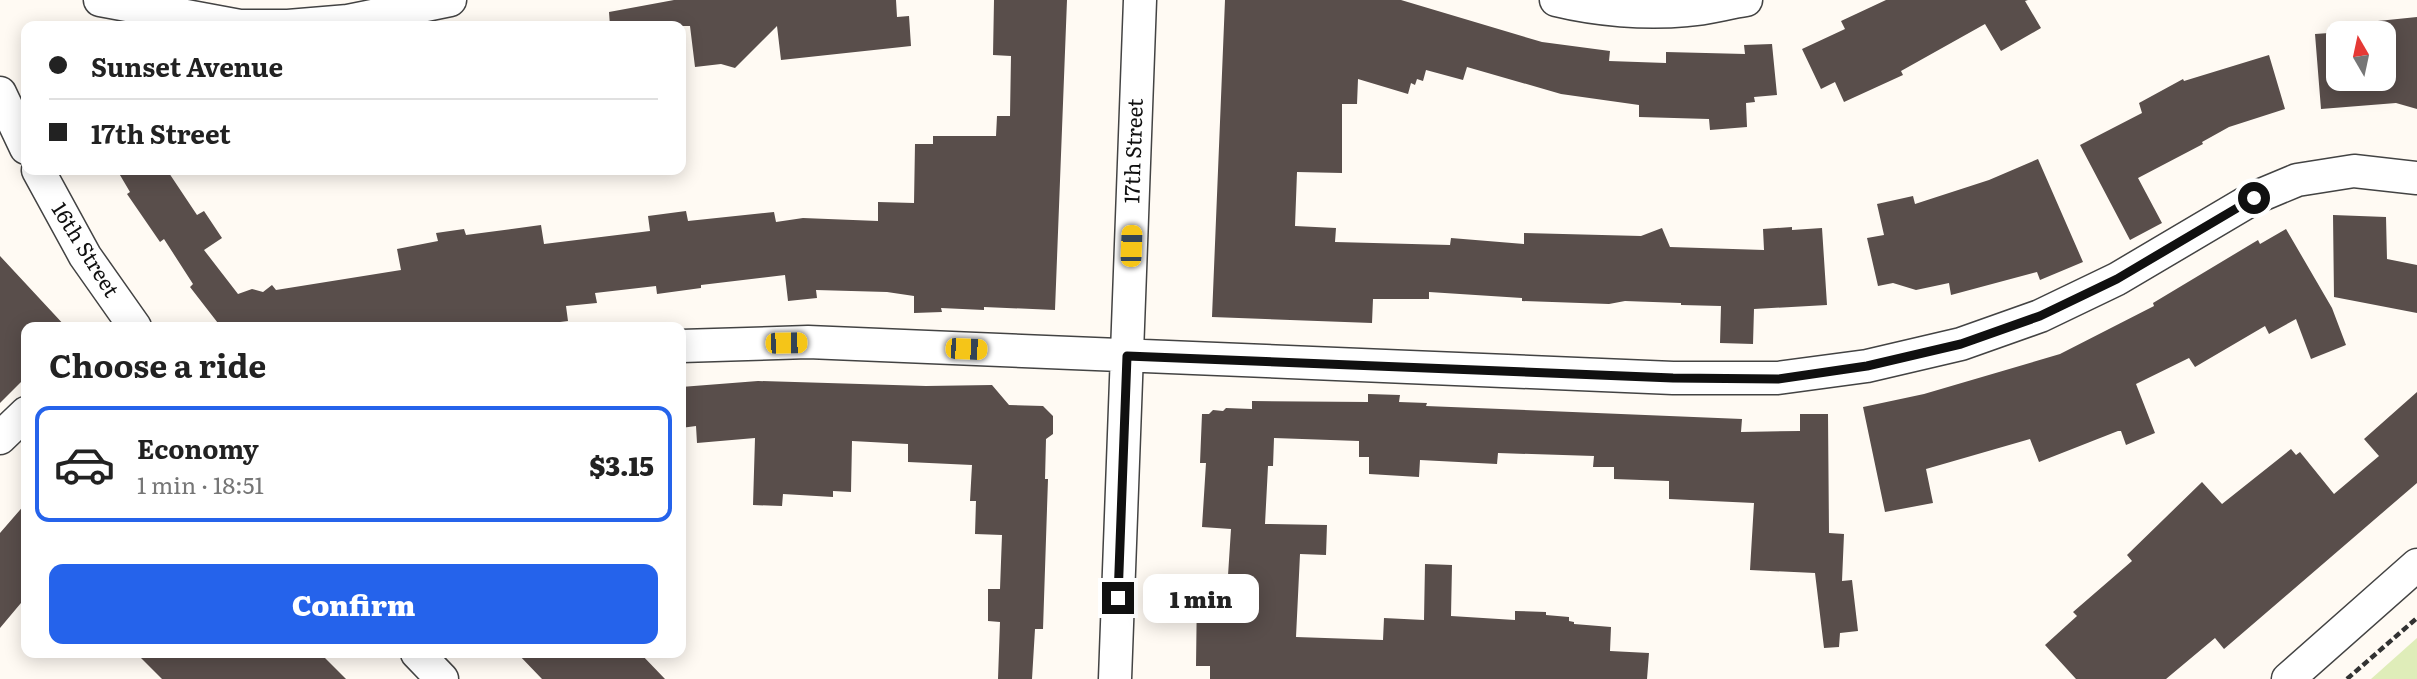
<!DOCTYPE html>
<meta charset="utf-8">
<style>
:root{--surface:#fff;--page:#f6f6f6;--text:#222;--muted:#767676;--line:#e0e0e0;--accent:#2563eb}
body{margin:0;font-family:Literata,serif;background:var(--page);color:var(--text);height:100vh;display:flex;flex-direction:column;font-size:26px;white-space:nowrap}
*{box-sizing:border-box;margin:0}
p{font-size:23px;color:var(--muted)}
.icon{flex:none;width:38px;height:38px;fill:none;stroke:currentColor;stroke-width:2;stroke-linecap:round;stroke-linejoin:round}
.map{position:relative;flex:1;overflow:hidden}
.panel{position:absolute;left:21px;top:322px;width:665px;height:336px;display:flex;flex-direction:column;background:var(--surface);border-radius:14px;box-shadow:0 4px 18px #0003}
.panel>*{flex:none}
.guide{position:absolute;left:21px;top:21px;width:665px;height:154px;border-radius:14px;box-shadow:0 4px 18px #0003;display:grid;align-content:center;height:154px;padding:0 28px;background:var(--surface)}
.needle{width:46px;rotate:351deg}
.buttons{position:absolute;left:2326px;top:21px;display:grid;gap:14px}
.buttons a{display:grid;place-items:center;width:70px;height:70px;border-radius:14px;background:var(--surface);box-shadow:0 4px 18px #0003;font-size:35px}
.end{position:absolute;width:32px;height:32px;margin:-16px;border:9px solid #101010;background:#fff;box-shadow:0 0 0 4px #fff}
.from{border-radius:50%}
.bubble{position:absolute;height:49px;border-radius:14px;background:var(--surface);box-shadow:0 4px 18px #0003;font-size:23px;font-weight:800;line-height:49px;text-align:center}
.car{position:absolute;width:21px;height:42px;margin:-21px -10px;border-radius:9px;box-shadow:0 0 5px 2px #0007;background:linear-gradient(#f5c518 24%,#345 0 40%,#f5c518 0 76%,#345 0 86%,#f5c518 0)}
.guide b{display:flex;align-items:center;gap:24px;height:66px;font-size:26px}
.guide b+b{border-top:2px solid var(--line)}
.guide i{width:18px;height:18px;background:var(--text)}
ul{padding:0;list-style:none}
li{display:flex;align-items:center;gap:21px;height:116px;margin:0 14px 10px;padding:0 14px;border:4px solid var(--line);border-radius:14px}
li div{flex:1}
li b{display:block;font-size:26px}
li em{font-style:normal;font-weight:800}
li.on{border-color:var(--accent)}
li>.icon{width:63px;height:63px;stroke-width:1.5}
h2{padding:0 28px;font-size:32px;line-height:84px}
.action{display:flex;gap:14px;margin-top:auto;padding:14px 28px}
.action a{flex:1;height:80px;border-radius:14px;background:var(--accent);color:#fff;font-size:28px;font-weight:800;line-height:80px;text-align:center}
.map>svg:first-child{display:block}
</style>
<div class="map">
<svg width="2417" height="679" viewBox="0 0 2417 679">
<rect width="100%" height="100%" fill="#fffaf3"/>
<!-- green -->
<path fill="#dfedb9" d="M2417,638v41h-46z"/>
<!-- building -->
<path fill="#594e4b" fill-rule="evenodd" d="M674,0h222l1,17 12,-1 2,30 -130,14 -4,-34 -42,42 -14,-4 -26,3 -5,-41h-80l-1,-14z
M994,0h73l-12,310 -71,-3v3l-43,-2 1,4 -28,1v-17l-27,-4 -71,-2 1,8 -29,3 -3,-26 -84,10v3l-44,6 -1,-8 -61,7 2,10 -31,3 2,15 -47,6h-300l-31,-40 3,-3 -29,-45 -4,3 -33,-48 3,-2 -13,-22h50l30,45 7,-4 18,27 -18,12 34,44 14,-5 11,3 9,-7 4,5 125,-20 -4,-21 41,-8 -2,-8 28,-4 2,6 75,-10 3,19 106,-13 -2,-15 38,-5 2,10 86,-9 2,10 27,-4 75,3v-19l36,1 1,-59h18v-8h63l1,-20h13l1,-60 -18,-1z
M1225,0h176l141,42 68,9 -1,10 57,2v-11l79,2 -1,-9 28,-1 5,51 -23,2 1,5 -9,1 1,24 -37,3 -1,-11 -70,-2v-12l-78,-11 -94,-27 -4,13 -37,-10 -3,11 -6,-2 -2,6 -4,-2 -3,11 -50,-15 -1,25h-15v69l-45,-1 -2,54 41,2 -1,14 115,3 1,-7 73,6v-11l117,3 21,-8 8,19 94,3 -1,-21 29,-2v3l30,-2 5,77 -73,4 -1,35 -33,-1 1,-37 -40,-1v-2l-56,-2 -16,3 -87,-3v-3l-93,-6v7h-56l-1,24 -160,-6z
M1886,0h142l-3,1 16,27 -40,23 -16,-27 -84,47 2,4 -59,27 -9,-20 -14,7 -19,-40 43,-20 -4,-8z
M2417,17v92l-21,-6 -75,6 -6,-75 14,-1v-7zM2338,33h46v46h-46z
M2269,55l16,54 -56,18 -27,15 1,2 -65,34 24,45 -32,17 -50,-95 62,-32 -3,-10 44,-24 1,2z
M2038,159l45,103 -43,18 -3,-8 -86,23 -2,-12 -33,7 -23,-7 -15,3 -11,-48 17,-3 -7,-31 36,-8 2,8 74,-24z
M2333,215l53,2 1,42 30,6v48l-83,-16z
M2286,229l46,79 14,37 -35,14 -15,-40 -27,15 -4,-8 -70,41 -6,-9 -53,26 19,49 -29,12 -5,-14h-3l-79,31 -9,-23 -104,30 7,34 -48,9 -22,-105 61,-13 136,-40 94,-48 -1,-3 105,-63 2,4z
M0,256l66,71h-40v50l-26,26z
M758,381l168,5 66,-1 17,20 34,1 10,10v18l-7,5 -1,40h3l-5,150h-8l-3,50h-34l2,-57 -12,-1v-32h12l2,-54 -27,-1 1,-33h-6l2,-36 -64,-3v-18l-56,-3 -1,51 -18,-1v6l-50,-3 -1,12 -29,-1 2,-67 -58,5 -1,-17 -15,2v-41z
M2417,392v91l-193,166 -9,-11 -49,41h-90l-31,-34 32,-29 -4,-4 59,-51 -5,-6 75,-73 20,22 69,-55 5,6 4,-3 34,42 45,-38 -15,-17z
M1368,394l32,1 -1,7 28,1 -1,3 316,13 -1,13 59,-1v-17h28l1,119 15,1 -2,47 10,-1 6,51 -18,2 -1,14 -15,1 -9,-75 -65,-3 4,-67 -85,-4v-18l-55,-2v-12h-21l1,-11 -96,-3 -1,11 -77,-4 -1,17 -50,-3v-17h-10v-16l-85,-3 -1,28h-5l-3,58 62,1 -1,30 -26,-1 -4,83 87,3 1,-22 40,2 1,-56 27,1 -1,51 64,4v-9l31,1v3l23,2v4l5,1v2l37,3 -1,24 39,2 -2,26h-437v-13h-14l1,-77 30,2 4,-62 -29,-2 4,-64h-6l2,-49h7l4,-4 10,1 3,-3 26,1v-8l116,1z
M26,503v94l-26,31v-95z
M136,653h184l26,26h-184z
M517,653h123l25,26h-123z"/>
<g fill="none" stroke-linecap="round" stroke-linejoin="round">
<!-- minor casing -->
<g stroke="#434343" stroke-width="35">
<path id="minor" d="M100,0l140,26h48l60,-5 102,-21
M1556,0c41,10 89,14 131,10 19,-1 39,-7 59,-10
M0,93l26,55
M38,170l47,86 50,71
M681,346l127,-4 865,36h105l89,-12 94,-22 79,-28 77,-37 137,-81 43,-18 57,-9 63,7
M0,438l26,-25
M417,653l25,26
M1115,679l25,-679
M2288,679l129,-114"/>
</g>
<!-- path -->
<path stroke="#323232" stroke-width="4.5" stroke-dasharray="7 3.5" stroke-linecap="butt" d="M2347,679l70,-61"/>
<!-- minor -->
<use href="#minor" stroke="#fff" stroke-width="32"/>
</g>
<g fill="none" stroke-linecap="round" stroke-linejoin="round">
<!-- route -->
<path stroke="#101010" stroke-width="9" d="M1118,598l9,-242 546,22 105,1 89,-13 94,-22 79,-28 77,-37 137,-81"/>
</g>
<g text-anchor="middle" stroke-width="7" stroke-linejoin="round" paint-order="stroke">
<!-- street labels -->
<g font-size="21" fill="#101010" stroke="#fff">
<text transform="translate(1134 151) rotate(-88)" y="7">17th Street</text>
<text transform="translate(85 250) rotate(58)" y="7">16th Street</text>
</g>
</g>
</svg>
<div class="buttons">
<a><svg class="needle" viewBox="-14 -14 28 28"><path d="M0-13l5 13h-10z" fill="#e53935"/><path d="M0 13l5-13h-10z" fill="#767676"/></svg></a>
</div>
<i class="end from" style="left:2254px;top:198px"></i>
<i class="end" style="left:1118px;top:598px"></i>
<div class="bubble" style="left:1143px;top:574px;width:116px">1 min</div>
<i class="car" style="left:1131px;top:246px;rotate:2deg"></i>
<i class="car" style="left:786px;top:343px;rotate:89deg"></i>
<i class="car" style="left:966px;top:349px;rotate:92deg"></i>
<div class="guide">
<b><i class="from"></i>Sunset Avenue</b>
<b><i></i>17th Street</b>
</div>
<section class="panel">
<h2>Choose a ride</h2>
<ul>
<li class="on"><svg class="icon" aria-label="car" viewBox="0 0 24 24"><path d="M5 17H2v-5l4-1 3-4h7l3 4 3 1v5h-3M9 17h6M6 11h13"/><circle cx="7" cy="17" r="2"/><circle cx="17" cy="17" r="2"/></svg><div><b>Economy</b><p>1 min · 18:51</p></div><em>$3.15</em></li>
</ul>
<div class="action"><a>Confirm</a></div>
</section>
</div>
